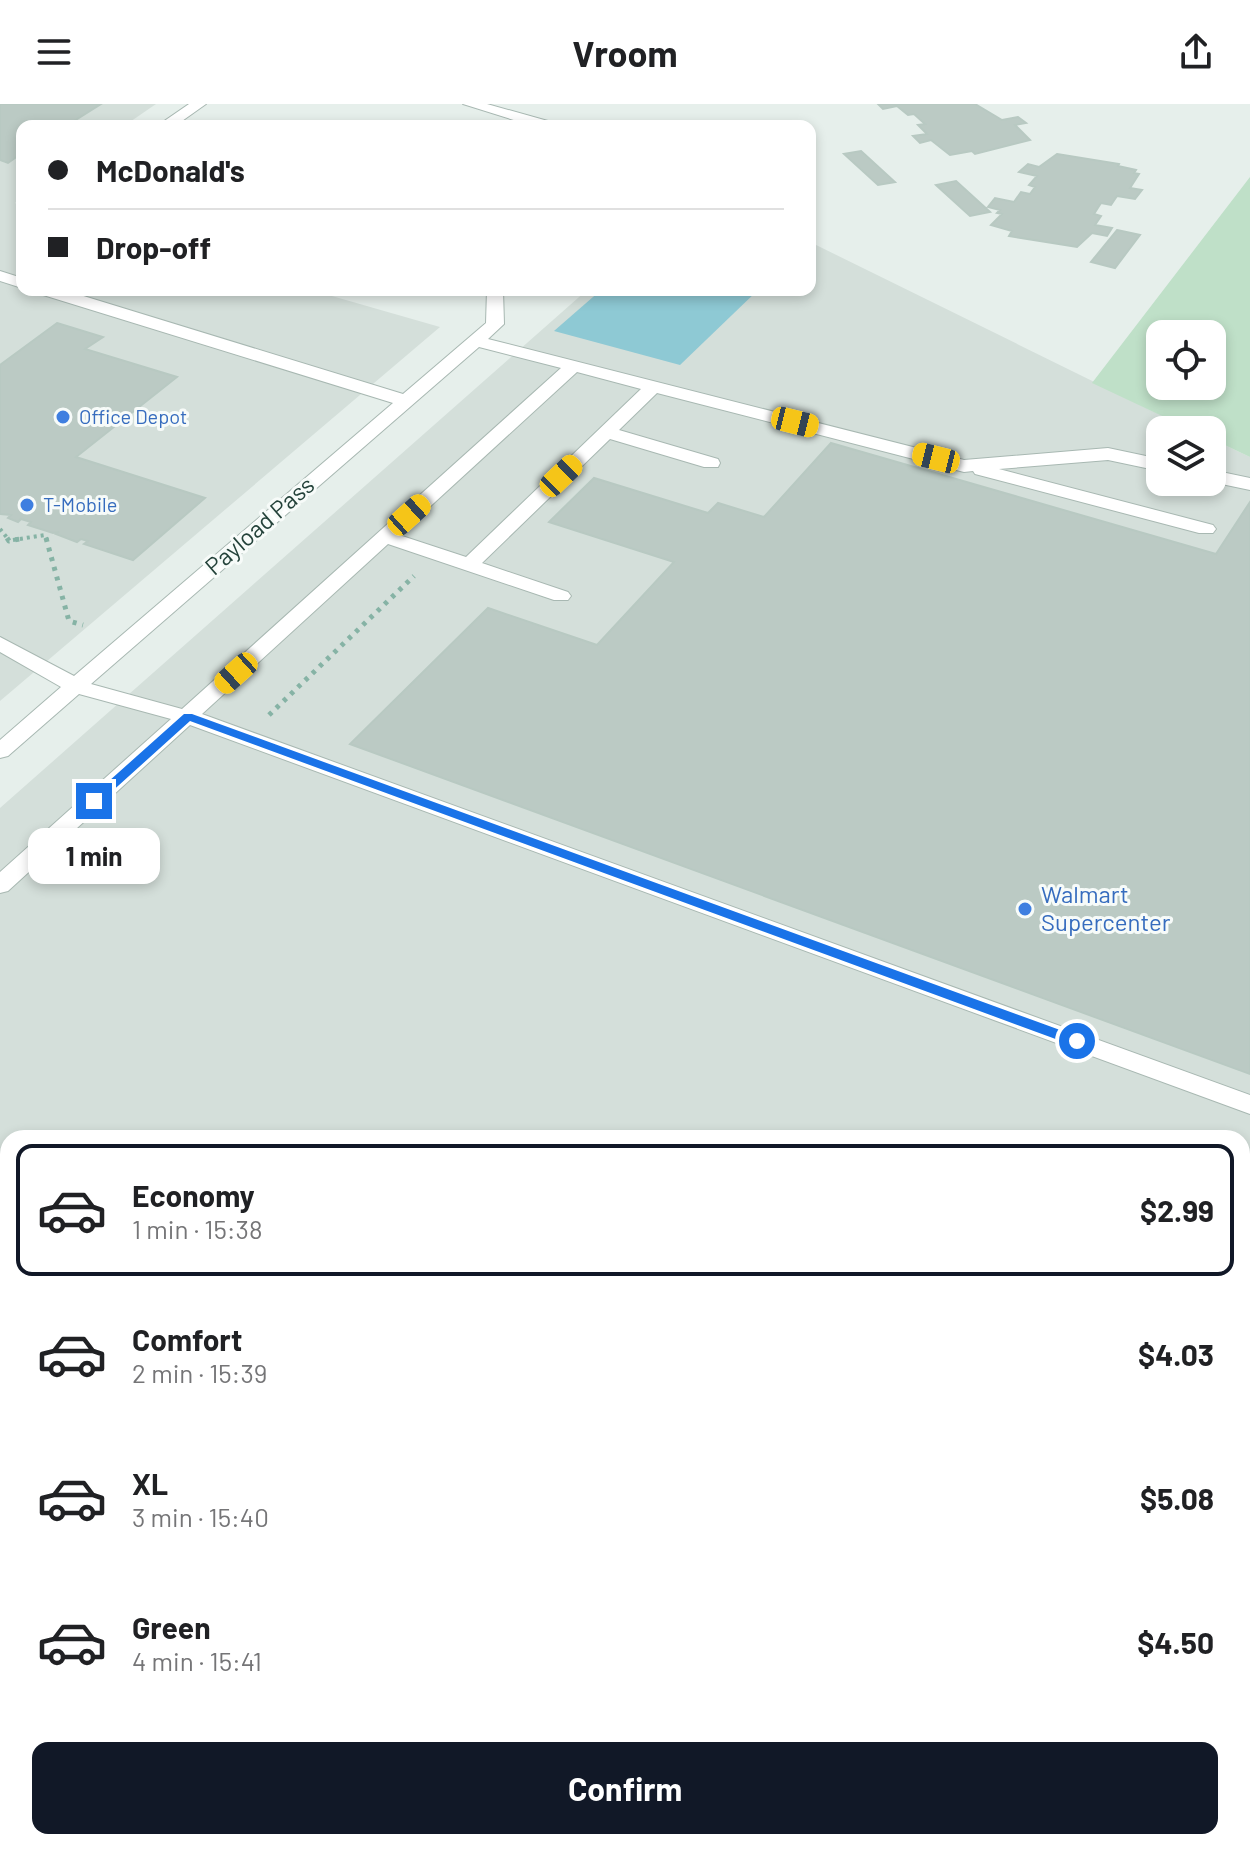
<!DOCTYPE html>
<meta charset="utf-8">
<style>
:root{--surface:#fff;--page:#f6f6f6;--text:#202124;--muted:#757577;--line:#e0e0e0;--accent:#111827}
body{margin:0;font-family:Barlow,sans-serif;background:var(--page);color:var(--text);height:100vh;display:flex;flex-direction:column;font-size:30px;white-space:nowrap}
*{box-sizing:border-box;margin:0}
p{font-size:26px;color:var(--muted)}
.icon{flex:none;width:44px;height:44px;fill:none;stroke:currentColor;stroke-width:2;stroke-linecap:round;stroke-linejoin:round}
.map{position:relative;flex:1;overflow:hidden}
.panel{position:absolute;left:0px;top:1026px;width:1250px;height:720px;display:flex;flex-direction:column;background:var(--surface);border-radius:24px 24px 0 0;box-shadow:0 4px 12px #0003}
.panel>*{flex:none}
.guide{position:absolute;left:16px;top:16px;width:800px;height:176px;border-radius:16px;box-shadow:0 4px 12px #0003;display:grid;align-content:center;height:176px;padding:0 32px;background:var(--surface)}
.buttons{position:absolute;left:1146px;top:216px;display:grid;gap:16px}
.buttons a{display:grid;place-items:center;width:80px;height:80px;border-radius:16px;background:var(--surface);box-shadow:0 4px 12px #0003;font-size:40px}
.end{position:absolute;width:36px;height:36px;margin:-18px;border:10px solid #1a73e8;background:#fff;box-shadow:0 0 0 4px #fff}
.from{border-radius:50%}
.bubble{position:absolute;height:56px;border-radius:16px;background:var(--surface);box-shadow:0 4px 12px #0003;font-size:26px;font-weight:700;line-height:56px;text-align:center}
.car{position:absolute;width:24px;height:48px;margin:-24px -12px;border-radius:10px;box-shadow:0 0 6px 2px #0007;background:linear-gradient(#f5c518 24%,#345 0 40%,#f5c518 0 76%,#345 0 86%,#f5c518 0)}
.guide b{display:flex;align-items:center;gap:28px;height:76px;font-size:30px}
.guide b+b{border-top:2px solid var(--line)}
.guide i{width:20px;height:20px;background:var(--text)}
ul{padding:14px 0 0;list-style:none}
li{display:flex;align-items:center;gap:24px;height:132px;margin:0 16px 12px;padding:0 16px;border:4px solid transparent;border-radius:16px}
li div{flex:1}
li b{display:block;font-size:30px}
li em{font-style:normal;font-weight:700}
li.active{border-color:var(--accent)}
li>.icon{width:72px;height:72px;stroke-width:1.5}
.cta{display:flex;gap:16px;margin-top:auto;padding:16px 32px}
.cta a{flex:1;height:92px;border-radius:16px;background:var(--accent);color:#fff;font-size:32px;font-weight:700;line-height:92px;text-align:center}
header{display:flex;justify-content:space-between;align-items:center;height:104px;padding:0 32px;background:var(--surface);font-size:36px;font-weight:700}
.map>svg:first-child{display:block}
</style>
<header><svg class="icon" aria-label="menu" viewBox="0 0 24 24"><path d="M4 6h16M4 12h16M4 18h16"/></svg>Vroom<svg class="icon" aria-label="share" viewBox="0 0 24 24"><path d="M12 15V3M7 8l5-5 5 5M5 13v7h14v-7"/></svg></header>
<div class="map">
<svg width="1250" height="1746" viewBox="0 0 1250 1746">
<rect width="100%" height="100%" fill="#e6efeb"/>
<!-- built -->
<path fill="#d4dfda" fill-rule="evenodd" d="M0,0h156l-32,22h-102v71l-7,6 7,3v84h289l129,37 -440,374z
M810,138l382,188h-32v52h52v-43l38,18v1393h-1250v-1042l587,-518h223zM8,1034h1234v704h-1234z"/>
<!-- green -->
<path fill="#bfe0c8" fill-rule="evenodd" d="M1250,73v280l-38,-18v-9h-20l-100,-47zM1160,230h52v52h-52z"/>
<!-- water -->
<path fill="#8ec9d4" d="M601,186h157l-78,75 -126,-34z"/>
<!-- building -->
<path fill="#bbcac4" stroke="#b8c9c2" stroke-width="2" d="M0,0h101l-35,22h-44v27l-14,10 -8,-3z
M878,0h97l27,16 16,-3 8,6 -11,2 15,15 -55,14 -3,-3 -22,4 -19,-15 -11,3 -7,-7 14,-2 -9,-9 7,-1 -11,-10 -6,1 -11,-9 -14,3z
M861,47l34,31 -17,3 -34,-31z
M1057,50l62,10 -1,2 18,4 -2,3 5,1 -9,14 12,2 -7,9 -18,-3 -6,9 -10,-2 -7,11 7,2 -6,9 17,3 -5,8 -15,-3 -15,14 -68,-11 3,-5 -21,-6 11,-11 -5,-1 3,-3 -12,-3 7,-9 19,4 7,-10 9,2 5,-7 -6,-2 8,-9 -18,-4 9,-8 11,3z
M956,77l34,31 -20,4 -34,-31z
M1117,126l23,5 -25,33 -24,-6z
M57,219l46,14 -18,12 92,28 -101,80 129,41 -72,62 -49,-16 4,-3 -7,-2 -4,3 -21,-8 3,-2 -6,1 -25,-8 3,-3 -10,-3 -3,3 -10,-4 3,-3 -11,-1v-149z
M831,339l385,111 34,-52v572l-900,-330 138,-136 109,37 77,-83 -125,-40 45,-44 114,35 10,-10 46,14z"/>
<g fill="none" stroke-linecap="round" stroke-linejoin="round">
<!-- minor casing -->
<g stroke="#a8b8b2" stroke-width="2">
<path id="minor" d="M189,0h17l-31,22h-18z
M463,0h24l68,19 3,3h-25z
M0,167l22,7v10l-22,-7z
M38,186h26l339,104 83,-71 1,-33h16l1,34 -16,15 476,121 144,-12 52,11v12l-52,-11 -109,9 214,56 3,4 -3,4h-14l-224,-59 -2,-3 -9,1 -307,-79 -38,37 99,29 2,4 -2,4h-14l-94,-28 -128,124 86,29 3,4 -3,4h-14l-166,-56 -186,170 1048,381v19l-1060,-389 -182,166 -8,2v-21l171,-153 -92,-25 -71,62 -8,2v-18l61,-53 -61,-35v-15l74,39 319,-273 -353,-109zM479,243l82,21 -379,341 -91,-25zM577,268l64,17 -175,168 -67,-22z
M1212,366l38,8v12l-38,-8z
M1250,1565v30l-8,3v-30z
M0,1580l8,3v32l-8,-3z
M1250,1707v39h-26l4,-8h14v-28z
M218,1738h44l4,8h-44z
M867,1738h35l-4,8h-35z
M1155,1738h49l-4,8h-49z"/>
</g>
<!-- path-far1 -->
<path stroke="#86b3a5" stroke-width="4" stroke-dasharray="3 4" stroke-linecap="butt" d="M0,425l9,11
M13,436l32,-5 2,5"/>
<!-- path -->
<path stroke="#86b3a5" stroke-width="5" stroke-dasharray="4 6" stroke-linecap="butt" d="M7,434l2,3 16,-3
M46,434l23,83 14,4
M269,611l145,-139"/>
<!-- minor -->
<use href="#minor" fill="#fff" fill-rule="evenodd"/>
</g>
<!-- route -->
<path fill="#1a73e8" d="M184,610h8l890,324 1,3 -6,5 -5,-1 -882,-324 -92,83h-8v-6z"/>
<!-- markers -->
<g fill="#3f7fe0" stroke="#f7fbf9" stroke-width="3">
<circle cx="63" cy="313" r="8"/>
<circle cx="27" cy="401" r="8"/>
<circle cx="1025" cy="805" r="8"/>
</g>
<g text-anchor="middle" stroke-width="6" stroke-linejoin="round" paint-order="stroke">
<!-- far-shop labels -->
<g font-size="20" fill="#366cbe" stroke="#f7fbf9" text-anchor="start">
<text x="79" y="320">Office Depot</text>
<text x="43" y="408">T-Mobile</text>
</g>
<!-- street labels -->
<g font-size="24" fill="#24423a" stroke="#f7fbf9">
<text transform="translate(260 422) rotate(-41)" y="8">Payload Pass</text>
</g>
<!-- shop labels -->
<g font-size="24" fill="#366cbe" stroke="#f7fbf9" text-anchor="start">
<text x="1041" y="799">Walmart<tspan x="1041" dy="28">Supercenter</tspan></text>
</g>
</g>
</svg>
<div class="buttons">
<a><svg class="icon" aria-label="locate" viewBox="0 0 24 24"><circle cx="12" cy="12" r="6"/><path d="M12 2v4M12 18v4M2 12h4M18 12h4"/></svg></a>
<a><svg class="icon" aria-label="layers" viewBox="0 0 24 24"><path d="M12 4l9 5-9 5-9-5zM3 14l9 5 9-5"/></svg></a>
</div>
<i class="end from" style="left:1077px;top:937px"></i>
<i class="end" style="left:94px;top:697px"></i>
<div class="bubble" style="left:28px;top:724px;width:132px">1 min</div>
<i class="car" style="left:795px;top:318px;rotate:104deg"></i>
<i class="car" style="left:936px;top:354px;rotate:284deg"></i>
<i class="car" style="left:561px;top:372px;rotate:46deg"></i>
<i class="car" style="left:409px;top:411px;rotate:48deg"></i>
<i class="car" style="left:236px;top:569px;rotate:228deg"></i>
<div class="guide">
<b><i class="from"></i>McDonald's</b>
<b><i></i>Drop-off</b>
</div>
<section class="panel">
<ul>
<li class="active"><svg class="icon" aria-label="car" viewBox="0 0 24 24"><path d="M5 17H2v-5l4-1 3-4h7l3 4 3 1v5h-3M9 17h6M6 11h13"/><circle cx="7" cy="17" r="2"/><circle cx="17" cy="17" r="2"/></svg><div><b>Economy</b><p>1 min · 15:38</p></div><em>$2.99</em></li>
<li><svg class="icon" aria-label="car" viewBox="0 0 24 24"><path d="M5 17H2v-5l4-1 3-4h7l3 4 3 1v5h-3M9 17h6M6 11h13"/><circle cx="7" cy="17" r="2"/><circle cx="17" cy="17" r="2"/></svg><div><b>Comfort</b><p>2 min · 15:39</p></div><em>$4.03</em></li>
<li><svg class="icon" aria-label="car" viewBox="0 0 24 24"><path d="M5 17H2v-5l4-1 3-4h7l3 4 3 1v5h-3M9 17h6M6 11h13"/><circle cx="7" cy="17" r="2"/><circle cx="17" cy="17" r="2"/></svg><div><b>XL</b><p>3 min · 15:40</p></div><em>$5.08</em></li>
<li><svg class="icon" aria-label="car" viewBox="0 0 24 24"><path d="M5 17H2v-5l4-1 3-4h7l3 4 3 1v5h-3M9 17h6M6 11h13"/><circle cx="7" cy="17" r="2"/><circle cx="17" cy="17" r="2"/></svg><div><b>Green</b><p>4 min · 15:41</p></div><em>$4.50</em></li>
</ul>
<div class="cta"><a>Confirm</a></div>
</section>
</div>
